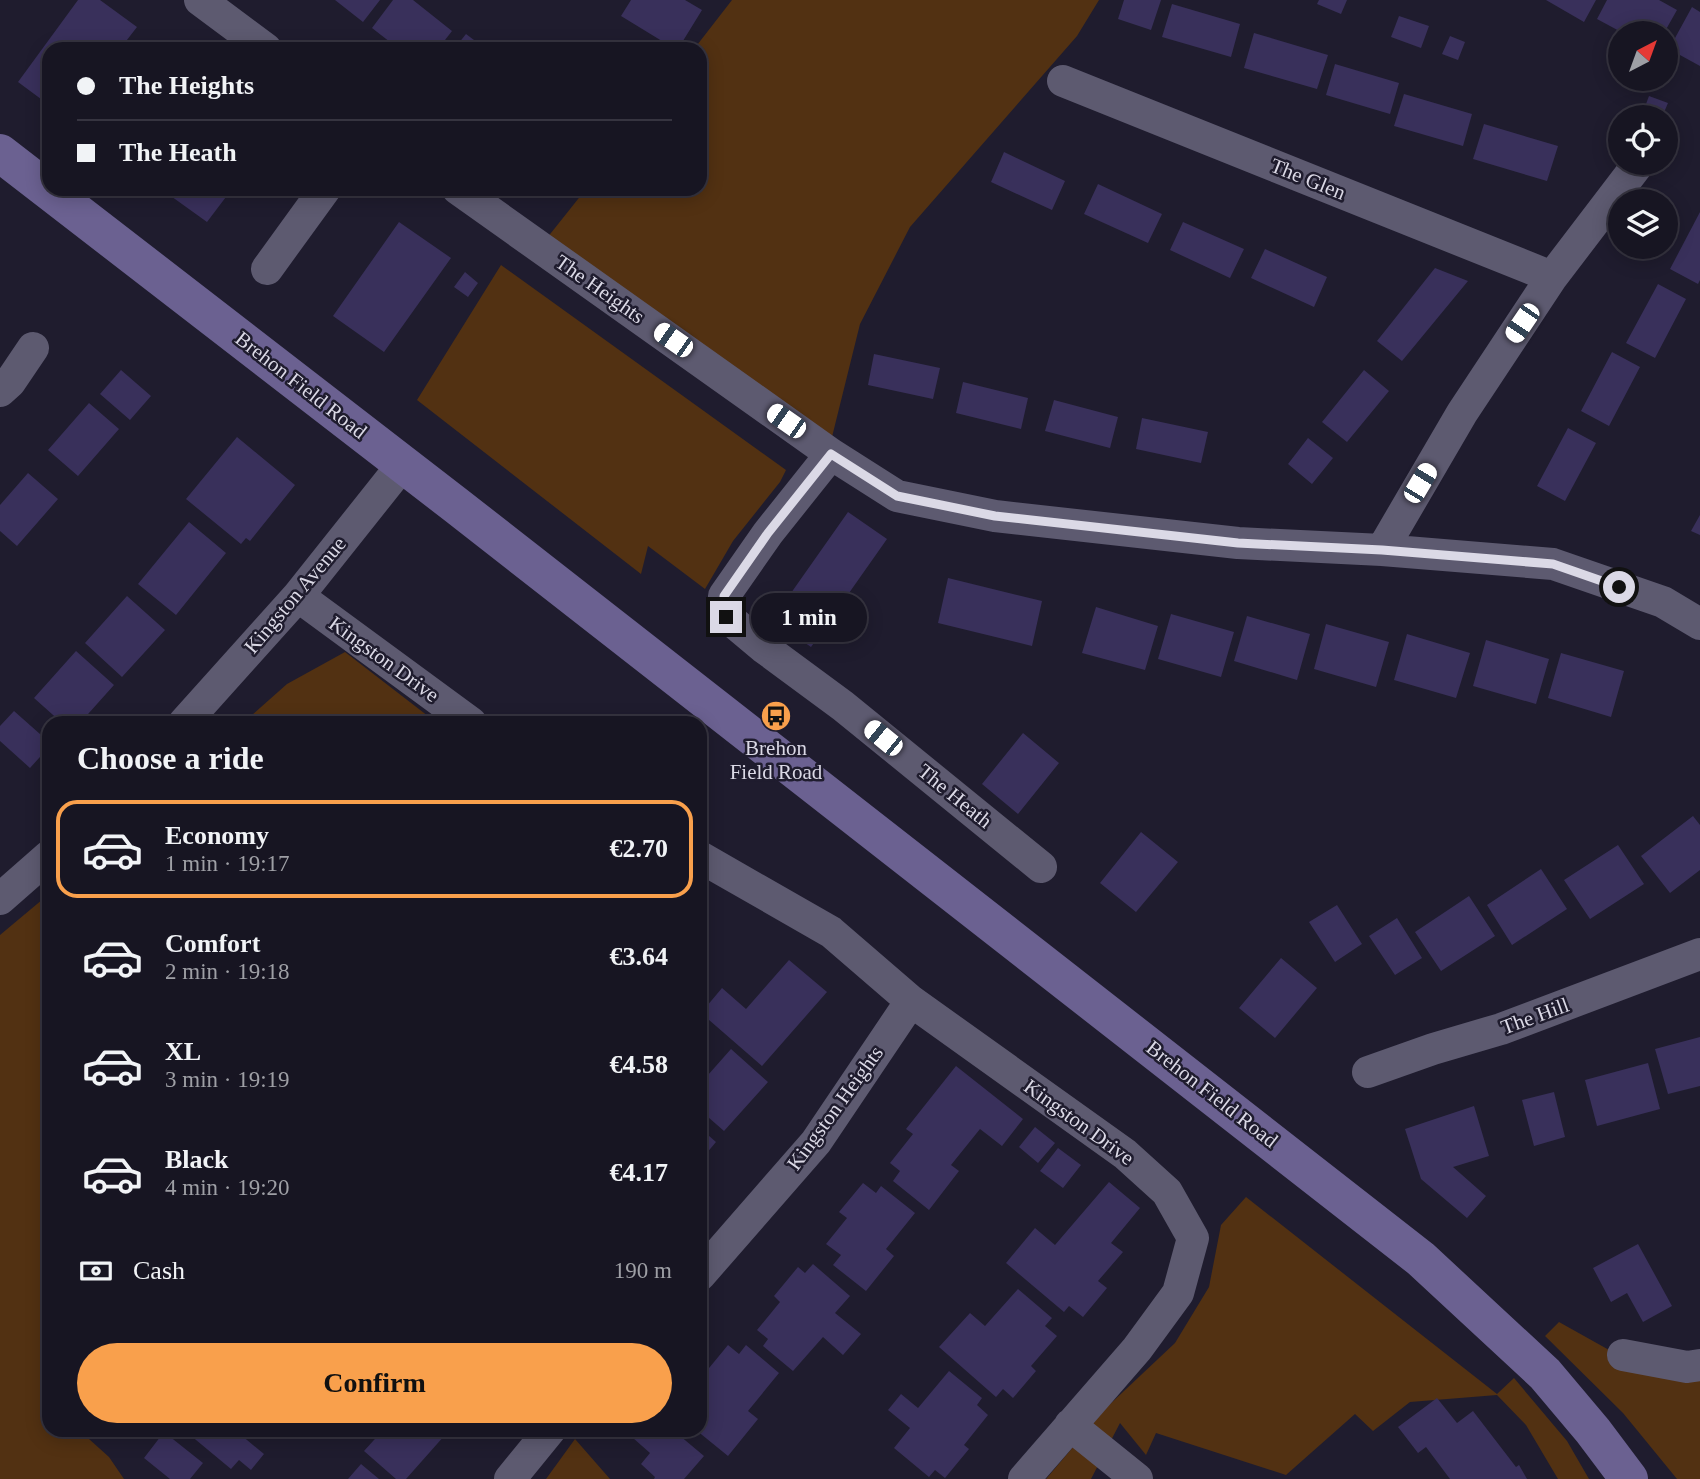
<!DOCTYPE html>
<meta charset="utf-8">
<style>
:root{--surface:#171522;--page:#201e2a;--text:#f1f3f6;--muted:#9e9fa5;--line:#363440;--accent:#f9a04c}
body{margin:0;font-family:Georgia,serif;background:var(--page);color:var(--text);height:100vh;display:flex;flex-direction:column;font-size:26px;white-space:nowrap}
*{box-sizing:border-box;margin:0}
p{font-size:23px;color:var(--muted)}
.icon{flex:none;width:38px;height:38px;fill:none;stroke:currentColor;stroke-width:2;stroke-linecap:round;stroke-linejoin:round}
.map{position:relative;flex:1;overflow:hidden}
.panel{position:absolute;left:42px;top:716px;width:665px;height:721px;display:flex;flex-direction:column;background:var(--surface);border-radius:21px;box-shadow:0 4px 18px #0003,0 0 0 2px var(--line)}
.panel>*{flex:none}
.top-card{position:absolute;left:42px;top:42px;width:665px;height:154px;border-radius:21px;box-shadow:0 4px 18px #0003,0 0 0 2px var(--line);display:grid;align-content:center;height:154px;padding:0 35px;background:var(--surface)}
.needle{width:46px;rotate:41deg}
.tools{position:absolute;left:1608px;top:21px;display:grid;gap:14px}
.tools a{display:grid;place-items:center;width:70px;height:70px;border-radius:50%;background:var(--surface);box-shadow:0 4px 18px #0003,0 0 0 2px var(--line);font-size:35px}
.end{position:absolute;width:32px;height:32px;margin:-16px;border:9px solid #dbd9e6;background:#111;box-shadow:0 0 0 4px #111}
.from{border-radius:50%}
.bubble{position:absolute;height:49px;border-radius:24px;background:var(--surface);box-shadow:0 4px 18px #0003,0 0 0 2px var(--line);font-size:23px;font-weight:600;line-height:49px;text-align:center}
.car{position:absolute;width:21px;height:42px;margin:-21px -10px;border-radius:9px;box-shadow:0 0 5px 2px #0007;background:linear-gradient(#fff 24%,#345 0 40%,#fff 0 76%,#345 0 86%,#fff 0)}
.top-card b{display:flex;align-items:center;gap:24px;height:66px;font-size:26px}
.top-card b+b{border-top:2px solid var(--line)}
.top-card i{width:18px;height:18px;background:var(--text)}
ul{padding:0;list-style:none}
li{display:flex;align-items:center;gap:21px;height:98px;margin:0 14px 10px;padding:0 21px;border:4px solid transparent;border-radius:21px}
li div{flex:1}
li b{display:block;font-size:26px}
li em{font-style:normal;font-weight:600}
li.selected{border-color:var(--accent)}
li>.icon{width:63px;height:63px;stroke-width:1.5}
h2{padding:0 35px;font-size:32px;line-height:84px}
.pay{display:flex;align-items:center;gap:18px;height:77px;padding:0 35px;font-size:26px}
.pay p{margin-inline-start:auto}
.cta{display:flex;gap:14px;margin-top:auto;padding:14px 35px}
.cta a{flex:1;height:80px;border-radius:42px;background:var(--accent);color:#111;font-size:28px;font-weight:600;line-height:80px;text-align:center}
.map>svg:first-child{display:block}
</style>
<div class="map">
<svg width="1700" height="1479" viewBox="0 0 1700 1479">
<rect width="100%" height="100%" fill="#1f1c2e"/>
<!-- green -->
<path fill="#523112" d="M732,0h367l-22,36 -167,191 -50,97 -29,117 -284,-203 39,-49h114v-140h-6z
M501,265l285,205 -6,12 -47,59 -28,48 -57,-43 -7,28 -224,-174z
M345,652l92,71h-194l44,-39z
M49,894v536h30l30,27 15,22h-124v-544z
M1246,1197l251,197 17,-16 53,63 22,38h-31l-32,-54 -29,-30 -87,7 -37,29 -18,-17 -69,61 -130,-42 -10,22 -26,-32 -29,56h-45l61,-72 68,-64 34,-56 12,-62z
M1559,1322l93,52 48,5v100h-23l-54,-66 -78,-77z
M575,1439l35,40h-64z"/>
<!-- building -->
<path fill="#39305b" d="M78,0h22l37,27 -17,22h-71v56l-31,-23z
M335,0h45l-17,22z
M393,0h20l39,31 -14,18h-39l-27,-21z
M631,0h54l17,10 -24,39h-3l-54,-33z
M1124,0h37l-10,30 -33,-11z
M1319,0h28l-6,14 -24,-10z
M1546,0h50l-12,22z
M1607,0h52l18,10 -13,23h-41l-26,-14z
M1172,4l68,20 -9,33 -69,-20z
M1692,7l8,5v54l-31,-17z
M1399,16l30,10 -8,22 -30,-11z
M1254,33l74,22 -11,34 -73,-21z
M466,34l20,15h-32z
M1450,36l15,6 -7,18 -16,-6z
M1335,64l64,19 -9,31 -64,-19z
M1404,94l68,20 -9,32 -69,-20z
M1649,96l19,7 -6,14 -19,-5z
M1484,124l74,22 -11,35 -74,-22z
M1004,152l61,29 -13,29 -61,-28z
M1098,184l64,30 -14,29 -64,-29z
M161,189h71l-25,33z
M1700,212v68l-2,4 -28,-15z
M399,222l52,36 -67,94 -51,-36z
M1183,222l61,27 -14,29 -60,-28z
M1265,249l62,28 -13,30 -63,-29z
M1435,268l33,13 -66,80 -25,-20z
M465,272l13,11 -10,14 -14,-10z
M1658,284l28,15 -31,59 -29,-15z
M1612,352l28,15 -31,59 -28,-15z
M874,354l66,14 -7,31 -65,-14z
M121,370l30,26 -21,24 -30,-26z
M1364,370l25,21 -42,51 -25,-20z
M963,382l65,16 -7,31 -65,-16z
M1054,400l64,17 -8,31 -65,-17z
M89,403l30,26 -41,47 -30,-26z
M1142,418l66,14 -7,31 -65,-14z
M1568,428l28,15 -31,58 -28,-15z
M237,437l58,48 -45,56 -4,-3 -5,6 -55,-45z
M1308,438l25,20 -21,26 -24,-20z
M28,473l30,26 -41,47 -17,-15v-26z
M848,512l39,27 -76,108 -39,-27z
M1700,515v20l-9,-4z
M189,522l37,31 -50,62 -38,-31z
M948,578l94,23 -10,45 -94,-23z
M127,596l38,34 -43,47 -37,-34z
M1096,607l62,19 -13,44 -63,-17z
M1171,614l63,18 -13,45 -63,-18z
M1247,616l63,18 -13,46 -63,-19z
M1326,624l63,18 -13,45 -62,-18z
M1407,634l63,19 -14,45 -62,-18z
M1486,640l63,19 -13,45 -63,-18z
M76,651l38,34 -34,38h-18l-28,-25z
M1561,653l63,18 -13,46 -63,-19z
M14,711l35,31v5l-19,21 -30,-27v-15z
M1023,733l36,30 -41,51 -36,-30z
M1693,816l7,9v45l-30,23 -29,-37z
M1141,832l37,30 -42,50 -36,-29z
M1618,845l26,39 -54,35 -26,-39z
M1541,869l26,40 -55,36 -25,-40z
M1469,896l26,40 -54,35 -26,-39z
M1337,905l25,39 -27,18 -26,-40z
M1397,918l25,40 -27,17 -26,-39z
M1281,958l36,30 -42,50 -36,-30z
M789,960l38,32 -65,74 -61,-53 21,-25 24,21z
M1700,1037v49l-32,8 -13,-45z
M731,1049l37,33 -44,49 -24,-21v-26z
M1648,1063l12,46 -63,17 -12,-46z
M956,1066l67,53 -21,27 -22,-17 -29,36 8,6 -30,39 -36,-29 7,-10 -10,-8 23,-29 -7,-5z
M1554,1092l11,45 -31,9 -12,-46z
M1474,1106l15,50 -36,11 33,29 -19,22 -46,-39 -16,-50z
M1035,1127l20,16 -17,20 -19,-16z
M700,1128l16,14 -16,19z
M1058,1148l23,17 -18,23 -23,-17z
M1109,1182l31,26 -29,35 12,9 -25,29 9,7 -24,29 -14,-11 -5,6 -58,-49 29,-35 20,17z
M863,1183l13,10 5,-7 34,27 -29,36 8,7 -28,35 -33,-26 8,-10 -15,-11 21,-26 -8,-6z
M1638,1244l34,62 -29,16 -16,-29 -16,9 -18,-34z
M813,1264l37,32 -15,17 26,21 -18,21 -20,-18 -30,34 -30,-25 5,-7 -11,-9 23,-28 -6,-6 24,-29 7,6z
M1018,1289l34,29 -7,8 12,10 -26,30 5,5 -23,27 -10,-9 -7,8 -57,-50 31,-34 15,13z
M728,1345l11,9 7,-9 33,28 -31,38 10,8 -30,37 -32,-26h4v-51z
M949,1371l33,27 -5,7 11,10 -24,30 5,4 -24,29 -10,-8 -6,7 -35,-29 16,-20 -22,-18 13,-16 17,14z
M1437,1398l20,25 16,-12 43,56 3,-2 8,14h-77l-24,-32 -8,6 -20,-26z
M184,1430h51l29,24 -13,16 -12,-10 -8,9z
M383,1430h56l6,5 -39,44h-10l-32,-28z
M641,1430h32l31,26 -20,23h-30l1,-2 -14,-13 9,-11 -17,-15z
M164,1432l39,31 -13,16h-20l-26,-21z
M361,1464l18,15h-31z"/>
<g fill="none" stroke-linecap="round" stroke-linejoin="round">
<!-- minor -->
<path stroke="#5d5a70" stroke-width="32" d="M200,0l66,49
M1063,81l489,196
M458,189l373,265 66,42 98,20 243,27 144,7 171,14 110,38 37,22
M267,269l58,-80
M0,391l10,-9 23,-34
M831,454l-63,79 -44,63 2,20 37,31 80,59 198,161
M1382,550l80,-137 90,-136 87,-114
M298,596l173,127
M184,723l114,-127 105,-132
M700,857l131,75 80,69 214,153 42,38 26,46 -15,55 -41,56 -113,130
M0,899l49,-43
M1368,1072l65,-23 68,-20 199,-75
M700,1275l116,-133 95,-141
M1623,1355l64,12 13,-2
M1070,1425l67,54
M510,1479l40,-49"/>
<!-- secondary -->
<path stroke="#6b6191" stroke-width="38" d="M0,153l457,353 964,753 124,115 48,57 36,48"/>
</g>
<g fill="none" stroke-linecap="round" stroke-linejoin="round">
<!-- route -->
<path stroke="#dbd9e6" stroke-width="9" d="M726,617l-2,-21 44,-63 63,-79 66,42 98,20 243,27 144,7 171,14 66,23"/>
</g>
<!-- icons -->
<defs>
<g id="bus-disc" transform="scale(1.575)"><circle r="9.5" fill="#f9a04c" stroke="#1f1c2e"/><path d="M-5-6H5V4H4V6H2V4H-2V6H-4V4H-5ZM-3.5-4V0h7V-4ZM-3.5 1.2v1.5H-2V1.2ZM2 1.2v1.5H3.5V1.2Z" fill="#111"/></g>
</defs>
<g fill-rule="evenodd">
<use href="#bus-disc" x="776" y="716"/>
</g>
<g text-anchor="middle" stroke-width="5" stroke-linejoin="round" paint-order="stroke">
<!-- street labels -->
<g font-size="21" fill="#dbd9e6" stroke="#1f1c2e">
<text transform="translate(1308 179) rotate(22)" y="7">The Glen</text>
<text transform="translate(600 289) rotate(35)" y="7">The Heights</text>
<text transform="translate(301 385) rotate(38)" y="7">Brehon Field Road</text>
<text transform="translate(295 595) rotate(-50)" y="7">Kingston Avenue</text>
<text transform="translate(384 659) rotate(36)" y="7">Kingston Drive</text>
<text transform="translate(955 796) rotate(39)" y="7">The Heath</text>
<text transform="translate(1535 1016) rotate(-20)" y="7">The Hill</text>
<text transform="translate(1212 1094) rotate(38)" y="7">Brehon Field Road</text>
<text transform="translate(835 1108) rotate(-54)" y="7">Kingston Heights</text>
<text transform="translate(1079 1122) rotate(36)" y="7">Kingston Drive</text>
</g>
<!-- poi labels -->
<g font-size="21" fill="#dbd9e6" stroke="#1f1c2e">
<text x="776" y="755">Brehon<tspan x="776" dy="24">Field Road</tspan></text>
</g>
</g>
</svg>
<div class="tools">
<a><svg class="needle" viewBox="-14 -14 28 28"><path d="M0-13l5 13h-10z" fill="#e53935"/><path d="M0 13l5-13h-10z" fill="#9e9fa5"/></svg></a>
<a><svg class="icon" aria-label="locate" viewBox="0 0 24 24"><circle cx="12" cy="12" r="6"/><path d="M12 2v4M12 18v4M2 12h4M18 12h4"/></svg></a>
<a><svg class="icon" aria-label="layers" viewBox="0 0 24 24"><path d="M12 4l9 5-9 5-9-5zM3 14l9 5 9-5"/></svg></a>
</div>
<i class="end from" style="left:1619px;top:587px"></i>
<i class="end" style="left:726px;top:617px"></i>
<div class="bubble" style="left:751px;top:593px;width:116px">1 min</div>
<i class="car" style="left:1522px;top:323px;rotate:214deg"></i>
<i class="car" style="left:673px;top:340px;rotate:305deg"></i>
<i class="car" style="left:786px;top:421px;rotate:305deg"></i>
<i class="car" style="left:1420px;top:483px;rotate:31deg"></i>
<i class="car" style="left:883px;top:738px;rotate:309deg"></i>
<div class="top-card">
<b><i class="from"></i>The Heights</b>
<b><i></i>The Heath</b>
</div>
<section class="panel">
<h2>Choose a ride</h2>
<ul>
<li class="selected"><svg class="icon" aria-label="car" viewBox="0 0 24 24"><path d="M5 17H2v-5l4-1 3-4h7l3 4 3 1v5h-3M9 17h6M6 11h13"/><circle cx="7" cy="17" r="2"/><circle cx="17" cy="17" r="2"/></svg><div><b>Economy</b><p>1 min · 19:17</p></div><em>€2.70</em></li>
<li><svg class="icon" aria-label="car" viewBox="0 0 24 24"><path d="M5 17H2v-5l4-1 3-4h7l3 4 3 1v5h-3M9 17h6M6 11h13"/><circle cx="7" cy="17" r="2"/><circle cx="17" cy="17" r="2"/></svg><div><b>Comfort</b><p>2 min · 19:18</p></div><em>€3.64</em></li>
<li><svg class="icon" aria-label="car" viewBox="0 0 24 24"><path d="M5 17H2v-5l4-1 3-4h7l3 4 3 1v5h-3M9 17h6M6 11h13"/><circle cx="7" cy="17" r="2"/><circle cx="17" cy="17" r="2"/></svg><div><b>XL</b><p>3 min · 19:19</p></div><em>€4.58</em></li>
<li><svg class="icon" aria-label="car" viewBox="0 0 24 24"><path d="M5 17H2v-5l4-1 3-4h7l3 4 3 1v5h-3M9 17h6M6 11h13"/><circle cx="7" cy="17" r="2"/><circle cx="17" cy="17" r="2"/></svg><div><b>Black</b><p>4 min · 19:20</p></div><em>€4.17</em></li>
</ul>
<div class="pay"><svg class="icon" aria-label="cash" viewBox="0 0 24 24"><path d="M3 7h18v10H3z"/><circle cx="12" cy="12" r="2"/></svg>Cash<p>190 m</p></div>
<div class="cta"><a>Confirm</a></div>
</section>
</div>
